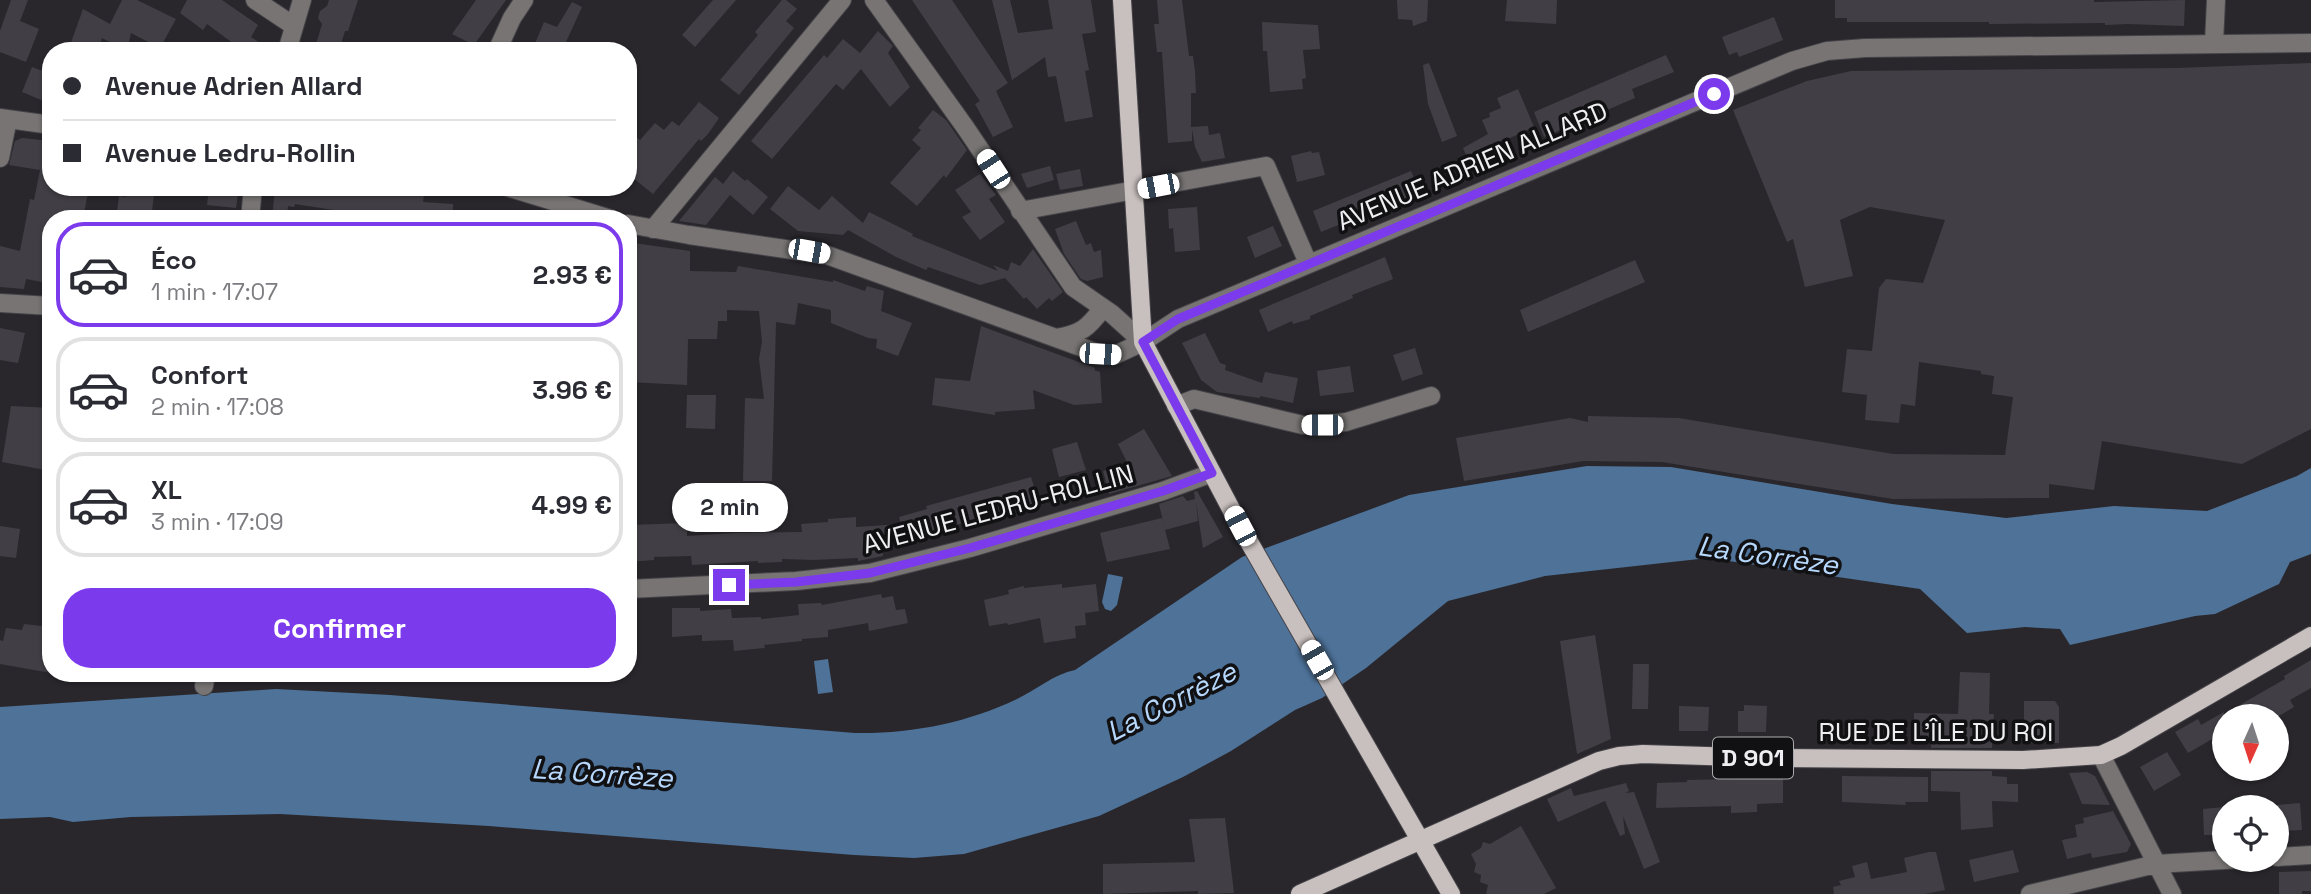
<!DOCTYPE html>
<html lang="fr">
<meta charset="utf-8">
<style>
:root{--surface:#fff;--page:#f7f7f7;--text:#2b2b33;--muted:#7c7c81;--line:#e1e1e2;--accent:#7c3aed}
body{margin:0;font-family:"Space Grotesk",sans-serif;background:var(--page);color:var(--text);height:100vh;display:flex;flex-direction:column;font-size:26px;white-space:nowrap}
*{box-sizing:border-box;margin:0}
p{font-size:23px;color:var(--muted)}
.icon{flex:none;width:38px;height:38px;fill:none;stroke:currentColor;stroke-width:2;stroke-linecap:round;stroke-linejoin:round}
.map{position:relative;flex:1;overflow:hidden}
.sheet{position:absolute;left:42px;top:210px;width:595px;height:472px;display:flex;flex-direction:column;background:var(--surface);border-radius:28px;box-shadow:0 2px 5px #0004}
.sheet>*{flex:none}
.banner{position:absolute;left:42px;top:42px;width:595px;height:154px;border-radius:28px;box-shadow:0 2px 5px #0004;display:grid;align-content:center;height:154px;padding:0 21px;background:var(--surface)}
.needle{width:46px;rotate:183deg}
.buttons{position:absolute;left:2212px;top:704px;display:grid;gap:14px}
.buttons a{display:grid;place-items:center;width:77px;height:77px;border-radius:50%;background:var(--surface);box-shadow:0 2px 5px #0004;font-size:35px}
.end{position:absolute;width:32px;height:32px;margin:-16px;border:9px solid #7c3aed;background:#fff;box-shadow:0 0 0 4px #fff}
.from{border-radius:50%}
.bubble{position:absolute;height:49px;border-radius:24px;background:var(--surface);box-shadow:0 2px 5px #0004;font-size:23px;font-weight:600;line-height:49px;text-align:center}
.car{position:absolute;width:21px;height:42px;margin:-21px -10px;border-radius:9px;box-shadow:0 0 5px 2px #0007;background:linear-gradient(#fff 24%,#345 0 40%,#fff 0 76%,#345 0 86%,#fff 0)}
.banner b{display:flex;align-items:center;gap:24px;height:66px;font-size:26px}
.banner b+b{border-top:2px solid var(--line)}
.banner i{width:18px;height:18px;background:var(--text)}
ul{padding:12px 0 0;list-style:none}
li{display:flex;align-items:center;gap:21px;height:105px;margin:0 14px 10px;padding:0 7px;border:4px solid var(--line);border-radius:28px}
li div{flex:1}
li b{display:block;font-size:26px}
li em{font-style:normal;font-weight:600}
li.on{border-color:var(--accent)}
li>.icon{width:63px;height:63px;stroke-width:1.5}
.cta{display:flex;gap:14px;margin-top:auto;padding:14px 21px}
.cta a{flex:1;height:80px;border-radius:28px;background:var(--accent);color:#fff;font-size:28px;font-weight:600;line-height:80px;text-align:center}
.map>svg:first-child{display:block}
</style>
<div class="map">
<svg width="2311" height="894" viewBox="0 0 2311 894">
<rect width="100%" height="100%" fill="#29272c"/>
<!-- water -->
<path fill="#4e7298" d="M1587,466l84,1 221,37 114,14 108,-12 93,5 90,-35 14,-8v86l-21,8 -11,22 -64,30 -20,2 -125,29 -10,-16 -35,-2 -58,6 -47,-44 -212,-31 -163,18 -97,25 -82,67 -44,30 -27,12 -64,41 -48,26 -84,39 -135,38 -50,4 -60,-3 -365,-29 -209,-12 -149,3 -58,5 -23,-5 -50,2v-112l276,-18 114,6 465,38c55,1 112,-10 162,-34 19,-9 37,-25 58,-29l167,-113 167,-62z
M1108,574l15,3 -6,28 -6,6 -6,-2 -3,-7z
M828,659l5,33 -15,2 -4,-33z"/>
<!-- building -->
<path fill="#413f45" d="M11,0h17l-8,21 19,8 -13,33 -26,-10v-21z
M122,0h15l39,19 -16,29 -29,-15 -4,18 -25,-13 -4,13h-30l15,-42 27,15z
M187,0h35l36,25 -7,12 21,14h-40l2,-7 -27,-20 -4,6 -23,-17z
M329,0h29l-10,31h-3l-6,20h-25l8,-27 -4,-6 2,-7 7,-5z
M476,0h30l-32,45 -22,-11z
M713,0h23l-41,47 -13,-12z
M782,0h4l11,9 -11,12 8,7 -55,67 -19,-15 38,-45 -3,-3z
M912,0h40l56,83 -12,8 17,36 -20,10 -18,-33 5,-3z
M992,0h18l8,33 35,-4 -5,-29h43l5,32 -14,2 7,36 -4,1 8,46 -28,5 -9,-46 -8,1 -3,-20 -33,23z
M1157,0h25l7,56h4l2,15 1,22h-5v34l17,-1 1,9 11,-2 5,25 -23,4 -7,-15 -3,-18v12l-24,2 -6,-91h-5l-3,-28h5z
M1397,0h31l-1,21 -14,5 -1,-6 -14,-1z
M1507,0h50l-1,24 -51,-3z
M1835,0h259v2l91,-2 -1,26 -56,-2 -23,1v-2l-116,1v-2h-142v-4h-12z
M572,2l10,5 -20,44h-17l-11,-5 10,-24 13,5z
M1774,17l9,23 -44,17 -2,-5 -8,3 -7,-18z
M1262,22l56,3 2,24 -17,1 3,28 -4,1 1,10 -33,3 -3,-41h-4z
M878,31l15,15 -5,7 22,34 -20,20 -29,-38 -18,21 -7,-6 -64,75 -21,-18 73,-86 3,3 16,-19 17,14z
M1666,55l8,17 -42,17 3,9 -91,39 -10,-25z
M1429,63l28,73 -15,6 -14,-38 -5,-39z
M2311,63v366l-69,35 -140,-23 -8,49 -45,-6v14l-156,1 -231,-37 -79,-1 -119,20 -8,-43 114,-20 18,4v-6l91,2 214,36 112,1 8,-58 -21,-3 2,-18 -13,-2v-3l-62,-9 -4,44 -14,-2 -2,19 -34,-3 2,-25 -25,-3 5,-43 25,2 7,-63 7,-9 37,4 22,-63 -75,-13 -30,13 13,56 -48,11 -12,-48 -6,3 -54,-132 74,-29 44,-10 326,-3z
M32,67l19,7v30l-29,-12z
M1518,89l16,38 -33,15 6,14 -34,15 -10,-23 25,-14 -6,-14 8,-3 -1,-4 12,-5 -4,-10z
M699,102l20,16 -11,16 -7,7 -2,-2 -46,55 -25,-20v-44l12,10 15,-17 9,7 8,-9 7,5z
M933,110l13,10 21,30 -21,28 -2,-3 -27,31 -27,-23 31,-35 -9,-8 9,-10 -3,-2z
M22,138l29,3v46h38l-6,32h-32v19l-9,44 -16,-3 -2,10 -24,-2v-41l20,5 10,-52 4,1 6,-30 -31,-5 6,-24z
M1311,151l1,2 7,-1 6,23 -28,7 -6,-26z
M1050,166l4,14 -27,8 -6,-14z
M1080,169l3,17 -23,4 -4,-16z
M733,171l12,10 2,-2 21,18 -15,18 -23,-20 -24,30 -27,-4 36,-44 8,7z
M1411,171l6,14 -10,4 3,7 -89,36 -8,-21z
M980,174l16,21 -7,4 16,23 -25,18 -18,-23 9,-5 -16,-22z
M788,186l31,24 13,-14 31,27 6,-11 44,22 -1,2 86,35 -5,-6 15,6 3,-9 9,4 13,-17 30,43 -11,9 -3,-3 -12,11 -11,-12 -2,2 -19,-21 -25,7 -52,-18 -2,3 -30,-13 -48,-27 -5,5 -45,-4 -28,-22z
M128,187h27l-4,32h-35l3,-23 7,1z
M209,187h30l-3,21 -29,-3z
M275,187l150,1 -2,14 30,2v15h-20l-58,-7v7l-36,-1 1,-7 -45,-7 -1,3 -6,-1 -1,13h-15z
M1197,207l3,43 -25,2 -2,-24 -4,1 -1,-20z
M1076,221l10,24 5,-2 3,9 7,-2 2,27 -16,4 -6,-2 -17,-25 -9,-25z
M1273,226l9,20 -27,12 -8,-21z
M634,243l56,8v20l46,1 2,-6 95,16v-2l32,11 2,-5 17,5 -3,20 31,12 -14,33 -22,-8 1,-9 -9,-1 -37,-15v-13l-33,-7 -3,22 -19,-3 -4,159h-29l2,-83 19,1 -5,-40 3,-17 -3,-31 -32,-1v11h-9l-1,18h-29l-1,46 -59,-3v-127h5z
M1385,257l8,22 -41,16 1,3 -43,18v3l-17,5 -1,-3 -24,11 -9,-22z
M1635,260l10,22 -117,50 -8,-22z
M981,326l114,42 -1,2 6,2 2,31 -28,2 -41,-15 2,19 -40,3v3l-63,-10 3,-27 35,3z
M0,328l25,5 -7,30 -18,-3z
M1205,333l15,30 6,2 -1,5 37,13 3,-11 33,6 -5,25 -33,-7v2l-43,-6 -16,-12 -19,-37z
M1415,348l8,26 -21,7 -9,-26z
M1350,366l4,26 -34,4 -3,-25z
M687,395h29l-1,34 -29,-1z
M11,406l40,2v63l-49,-9z
M1144,429l28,47 -63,18 -6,-23 25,-7 -10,-20z
M1077,442l9,28 -27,7 -7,-28z
M1031,477l8,26 -157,42 1,11 -25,5v-3l-45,2 -31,-1v3l-24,1v-2l-66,4 -1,-9 -37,1v3l-26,2v-37l59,-2v13l47,-3 68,-1 -1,-8 27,-2v-3l28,-2v10l45,-3 -2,-7 28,-8 -1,-3z
M1197,491l26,46 -20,11 -7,-46 2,19 -33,9 -6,-26 24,-8 4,5 8,-2 -1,-7z
M1162,518l8,31 -63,13 -7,-29z
M0,526l20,3 -4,29 -16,-2z
M1062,584v4l34,-4 3,27 -14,2 1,12 -11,1 1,12 -32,5 -4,-25 -32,7 -1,-2 -18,3 -5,-26 25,-6 -1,-4 16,-4v2z
M881,594l1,4 11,-2 3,14 9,-1 3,14 -39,8 -1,-8 -40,7v7l-26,2v2l-38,4 1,3 -31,3 -1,-11 -31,1v-6l-30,2v-29h28v3l31,-2 1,9 29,-1v2l38,-4 -1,-11 23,-1 1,2z
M24,624l27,3v46l-51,-9v-24l3,1 3,-13 16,2z
M1595,635l16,104 -34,15 -17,-113z
M2311,660v28l-21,12 4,7 -15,9h-55v39l-10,-17 -26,15 -13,-21 23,-13 3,6 23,-13v2l61,-35 -1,-3z
M1633,664h16l-1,45h-16z
M1960,672l30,1 -1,41h5l-2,34h-61v-6l-18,-1 1,-28 44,1z
M2024,701h31l4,6v36h-35z
M1744,705l23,1 -1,26h-28v-21h6z
M1679,706l30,1 -1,24h-29z
M2167,752l14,23 -27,16 -14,-24z
M1931,771h61v5l15,1v7h11v18l-26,-1 1,26 -32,3 -1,-38 -29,-1z
M2087,772l8,4 15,29 -28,-1 -13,-31z
M1842,776l86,1v25h-23l1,3 -64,-3z
M1783,778v25l-26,1v8l-26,1v-7l-75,2 1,-25 30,-1v-2z
M1626,783l3,8 -4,2 9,-1 26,70 -16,7 -21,-53 2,18 -5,2 -15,-35 -47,21 -11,-23 24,-11 3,8z
M2300,803l2,27 -25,1v-26z
M2224,807v28h-20l-1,-26z
M2113,811l18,33 -4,8 -35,6 -1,-5 -24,6 -5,-19 15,-3 -2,-12 9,-2 -1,-5z
M1225,818l9,75 -36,1v-3l-95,3v-30l92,-2 -6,-43z
M1521,826l35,62 -12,6h-58l2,-9 -8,-3 1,-7 -7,-3 2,-8 -5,-10 10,-6 2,-6 7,2z
M2013,850l6,22 -45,10 -5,-22z
M1929,852h7l9,38 -20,4h-91l-1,-7 8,-2 -2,-4 16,-4 -3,-11 15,-4 4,17 36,-7 -3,-14z
M2311,871v20h-9v3h-23v-22z"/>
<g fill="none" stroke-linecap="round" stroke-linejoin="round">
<!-- minor casing -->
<g stroke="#454348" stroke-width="20">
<path id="minor" d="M255,0l39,26
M874,0l91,127 108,160 39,27 31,28
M2214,43l2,-43
M287,51l15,-51
M497,51l15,-33 12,-18
M0,118l51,7
M0,158l8,-39
M507,187l104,32
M1020,211l246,-45 42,97
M250,219l3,-32
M628,224l61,11 138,20 273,99 15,1 28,-13 35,-23 614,-258 35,-10 38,-3 446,-5
M653,229l189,-229
M0,303l51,3
M1056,338c25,-4 32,-10 47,-30
M1176,406l18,-7 109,26h19l24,-3 85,-26
M628,589l168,-8 74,-8 100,-25 193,-57 49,-18
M204,686l2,-12
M2101,755l71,139
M2277,857l34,-2
M2030,894l126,-30 85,-5"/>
</g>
<!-- major casing -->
<g stroke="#454348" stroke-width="20">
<path id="major" d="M1122,0l21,342 97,184 211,368
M1300,894l299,-133 20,-5 24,-2 126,4 254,2 78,-5 20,-9 190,-110"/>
</g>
<!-- minor -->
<use href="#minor" stroke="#777473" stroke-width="18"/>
<!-- major -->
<use href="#major" stroke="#c8c0bf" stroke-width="18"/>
</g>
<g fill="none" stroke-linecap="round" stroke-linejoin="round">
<!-- route -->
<path stroke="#7c3aed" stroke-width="9" d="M729,585l67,-3 74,-9 100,-25 193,-57 49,-18 -69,-131 35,-23 536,-225"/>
</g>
<g text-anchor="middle" stroke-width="7" stroke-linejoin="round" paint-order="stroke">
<!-- shield labels -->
<rect fill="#111013" stroke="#acabaf" stroke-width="2" x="1713" y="737.5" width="80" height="41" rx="5"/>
<g font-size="24" font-weight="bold" fill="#efeef2">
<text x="1753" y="766">D 901</text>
</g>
<!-- street labels -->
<g font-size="26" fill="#efeef2" stroke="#111013">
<text transform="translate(1472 166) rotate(-23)" y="9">AVENUE ADRIEN ALLARD</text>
<text transform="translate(998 509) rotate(-15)" y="9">AVENUE LEDRU-ROLLIN</text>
<text x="1936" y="741">RUE DE L'ÎLE DU ROI</text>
</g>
<!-- water labels -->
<g font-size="28" font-style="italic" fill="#b6d8fc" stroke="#111013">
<text transform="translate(1768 555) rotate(8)" y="10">La Corrèze</text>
<text transform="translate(1171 701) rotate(-27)" y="10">La Corrèze</text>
<text transform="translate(602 773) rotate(4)" y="10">La Corrèze</text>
</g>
</g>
</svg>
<div class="buttons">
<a><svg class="needle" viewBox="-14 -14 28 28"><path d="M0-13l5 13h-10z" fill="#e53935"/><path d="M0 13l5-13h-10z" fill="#7c7c81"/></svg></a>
<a><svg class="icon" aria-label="locate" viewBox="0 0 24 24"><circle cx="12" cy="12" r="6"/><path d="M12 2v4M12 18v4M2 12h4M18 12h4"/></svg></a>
</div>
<i class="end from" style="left:1714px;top:94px"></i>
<i class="end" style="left:729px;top:585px"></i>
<div class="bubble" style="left:672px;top:483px;width:116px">2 min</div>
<i class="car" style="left:993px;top:169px;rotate:327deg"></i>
<i class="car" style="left:1158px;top:186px;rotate:259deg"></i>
<i class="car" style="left:809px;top:251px;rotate:100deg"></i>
<i class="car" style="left:1100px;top:354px;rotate:93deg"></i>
<i class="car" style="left:1322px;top:425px;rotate:270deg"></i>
<i class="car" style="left:1240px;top:526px;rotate:332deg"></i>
<i class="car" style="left:1317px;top:660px;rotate:330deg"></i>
<div class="banner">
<b><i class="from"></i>Avenue Adrien Allard</b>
<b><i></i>Avenue Ledru-Rollin</b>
</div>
<section class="sheet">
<ul>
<li class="on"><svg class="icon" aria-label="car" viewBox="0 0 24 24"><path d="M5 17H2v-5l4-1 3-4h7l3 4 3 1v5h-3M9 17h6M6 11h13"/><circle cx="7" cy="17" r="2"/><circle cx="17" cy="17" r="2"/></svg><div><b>Éco</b><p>1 min · 17:07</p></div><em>2.93 €</em></li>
<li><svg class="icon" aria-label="car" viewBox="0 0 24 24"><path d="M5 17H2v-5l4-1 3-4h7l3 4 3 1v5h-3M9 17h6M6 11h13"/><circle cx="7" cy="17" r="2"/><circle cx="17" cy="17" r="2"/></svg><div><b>Confort</b><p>2 min · 17:08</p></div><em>3.96 €</em></li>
<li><svg class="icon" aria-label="car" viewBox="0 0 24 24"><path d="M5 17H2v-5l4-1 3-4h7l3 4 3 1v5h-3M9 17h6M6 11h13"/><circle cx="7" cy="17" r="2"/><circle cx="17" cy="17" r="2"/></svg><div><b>XL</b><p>3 min · 17:09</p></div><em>4.99 €</em></li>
</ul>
<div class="cta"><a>Confirmer</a></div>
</section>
</div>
